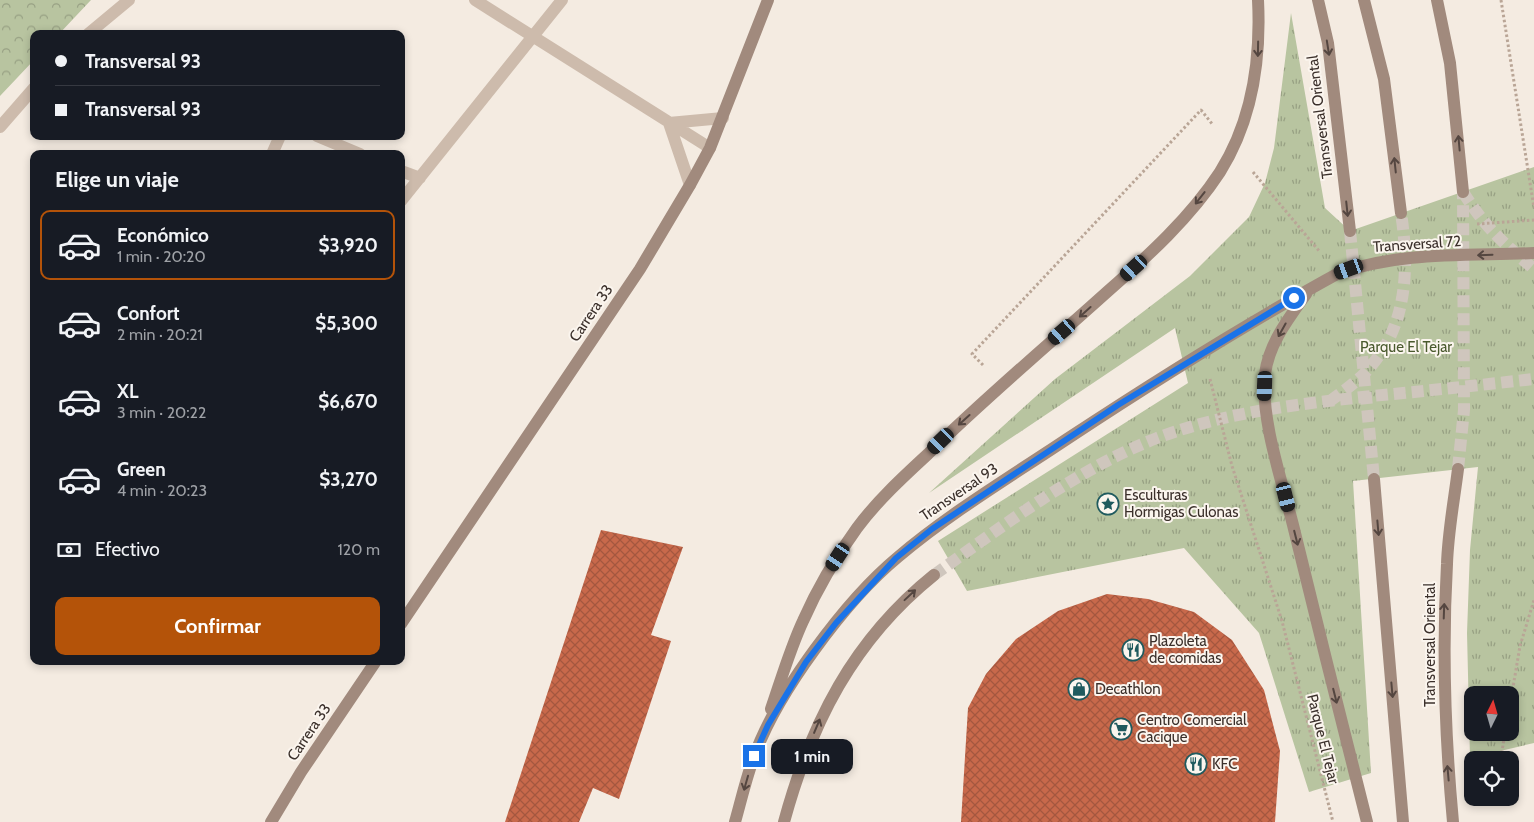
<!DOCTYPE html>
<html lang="es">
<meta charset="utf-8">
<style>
:root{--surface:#171b24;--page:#242831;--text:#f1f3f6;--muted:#9ea1a6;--line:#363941;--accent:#b45309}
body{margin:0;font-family:Cabin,sans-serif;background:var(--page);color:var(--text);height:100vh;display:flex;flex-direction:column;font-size:19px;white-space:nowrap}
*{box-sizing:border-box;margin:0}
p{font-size:16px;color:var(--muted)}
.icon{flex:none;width:28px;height:28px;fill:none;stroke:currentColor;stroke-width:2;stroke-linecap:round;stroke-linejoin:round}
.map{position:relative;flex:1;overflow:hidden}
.sheet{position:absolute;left:30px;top:150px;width:375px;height:515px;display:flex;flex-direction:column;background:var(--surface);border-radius:10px;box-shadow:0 2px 8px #0003}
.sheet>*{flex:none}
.top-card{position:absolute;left:30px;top:30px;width:375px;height:110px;border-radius:10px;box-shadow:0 2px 8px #0003;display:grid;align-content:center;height:110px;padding:0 25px;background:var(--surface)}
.needle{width:32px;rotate:5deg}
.buttons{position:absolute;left:1464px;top:686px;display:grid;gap:10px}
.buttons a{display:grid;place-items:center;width:55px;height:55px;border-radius:10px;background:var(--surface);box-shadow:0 2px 8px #0003;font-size:25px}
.end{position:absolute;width:22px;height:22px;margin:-11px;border:6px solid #1a73e8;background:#fff;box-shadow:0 0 0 2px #fff}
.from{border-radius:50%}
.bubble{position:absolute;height:35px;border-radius:10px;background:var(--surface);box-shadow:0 2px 8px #0003;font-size:16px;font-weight:800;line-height:35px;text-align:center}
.car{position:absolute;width:15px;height:30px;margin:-15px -8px;border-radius:6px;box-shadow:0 0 4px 1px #0007;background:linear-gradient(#222 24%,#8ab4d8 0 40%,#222 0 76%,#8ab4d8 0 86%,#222 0)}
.top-card b{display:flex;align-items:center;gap:18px;height:48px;font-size:19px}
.top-card b+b{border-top:1px solid var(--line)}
.top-card i{width:12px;height:12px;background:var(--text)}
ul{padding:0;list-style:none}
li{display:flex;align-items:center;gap:15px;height:70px;margin:0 10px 8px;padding:0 15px;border:2px solid transparent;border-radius:10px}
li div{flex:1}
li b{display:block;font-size:19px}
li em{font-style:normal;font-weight:800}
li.active{border-color:var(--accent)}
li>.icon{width:45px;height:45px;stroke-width:1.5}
h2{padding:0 25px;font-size:22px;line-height:60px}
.pay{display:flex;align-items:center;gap:12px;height:55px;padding:0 25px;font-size:19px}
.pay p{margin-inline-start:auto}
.action{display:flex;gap:10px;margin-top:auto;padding:10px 25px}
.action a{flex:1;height:58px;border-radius:10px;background:var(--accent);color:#fff;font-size:20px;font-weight:800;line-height:58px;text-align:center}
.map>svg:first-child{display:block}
</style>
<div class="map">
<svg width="1534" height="822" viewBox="0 0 1534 822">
<defs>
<pattern id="grass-tufts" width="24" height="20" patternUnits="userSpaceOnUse" patternTransform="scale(1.25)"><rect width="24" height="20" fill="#b8c4a0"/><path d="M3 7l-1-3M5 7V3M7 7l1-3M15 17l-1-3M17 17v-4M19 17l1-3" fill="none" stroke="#97a083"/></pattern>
<pattern id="forest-crowns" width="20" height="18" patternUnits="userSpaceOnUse" patternTransform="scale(1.25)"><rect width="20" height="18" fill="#b8c4a0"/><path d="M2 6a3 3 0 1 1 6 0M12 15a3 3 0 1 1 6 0" fill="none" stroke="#97a083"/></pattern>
<pattern id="building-cross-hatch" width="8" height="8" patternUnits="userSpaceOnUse" patternTransform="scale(1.25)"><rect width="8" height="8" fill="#c8694b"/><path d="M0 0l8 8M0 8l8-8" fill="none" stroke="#a4573f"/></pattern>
</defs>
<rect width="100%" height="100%" fill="#f4ebe1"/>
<!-- grass -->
<path fill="url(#grass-tufts)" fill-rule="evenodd" d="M1291,13l34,195 25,23 184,-64v576l-64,15 -3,-125 3,-83 8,-83 -125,14 18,292 -62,19 -50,-159 -75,-85 -217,43 -29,-50 250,-158 -13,-55 -246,165 126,-114 135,-103 59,-59 16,-34 9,-35zM1472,695h38v37h-38z"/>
<!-- forest -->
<path fill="url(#forest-crowns)" d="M0,0h91l-32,34h-25v26l-34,36z"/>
<!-- building -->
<path fill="url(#building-cross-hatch)" d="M601,530l82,17 -32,88 20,6 -52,158 -26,-11 -14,34h-74z
M1107,594l41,5 46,13 38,28 32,50 16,61 -5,71h-314l7,-114 18,-34 30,-35 42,-28z"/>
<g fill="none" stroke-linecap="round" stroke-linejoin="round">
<!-- secondary-tunnel -->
<path stroke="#cfc6bd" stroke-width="12" stroke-dasharray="12 6" stroke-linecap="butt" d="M1463,192c22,35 39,50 71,77
M1350,231l24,248
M1330,401c15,-11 30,-21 41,-35 37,-43 38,-100 30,-153
M1458,469l6,-59 -1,-218
M934,575c67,-48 145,-107 223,-137 69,-26 142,-34 215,-42 54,-5 108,-11 162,-17"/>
<!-- path -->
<path stroke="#b9a596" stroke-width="3" stroke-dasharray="2.5 2.5" stroke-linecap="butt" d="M1501,0l33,208
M1253,172l67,80
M1477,224l57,-4
M983,365l-11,-11 229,-244 12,15
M1210,379l22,87 50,155 51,201
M1510,705l10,-59 14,-46
M1501,758l4,-26"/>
<!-- lane -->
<path stroke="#cdbbac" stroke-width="12" d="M475,0l235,148
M317,136l43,18
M272,154l8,-18
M401,171l19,7
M690,185l-21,-62 54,-5
M401,201l161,-201"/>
<!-- street -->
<path stroke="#cdbbac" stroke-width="12" d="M88,34l41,-34
M0,127l34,-39"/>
<!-- secondary -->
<path stroke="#a18a7d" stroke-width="12" d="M1318,0l10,43 22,188
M1364,0l20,79 17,134
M1437,0l13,63 13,129
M1306,294c-17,24 -37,49 -41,80 -5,45 18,110 29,155 24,98 48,195 73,293
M1374,479l29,343
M401,624l239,-355 50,-84 20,-37 58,-148
M771,709c10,-29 19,-60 32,-88 14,-32 33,-64 54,-93 20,-27 46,-51 71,-74 57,-56 119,-108 179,-162 41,-36 83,-74 113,-120 32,-51 41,-113 38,-172
M271,822l30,-50 75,-111
M735,822c6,-21 11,-44 19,-65 22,-63 92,-157 144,-200 52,-44 112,-80 169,-118 88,-58 177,-114 270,-165 62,-23 131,-18 197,-21
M784,822c27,-99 69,-182 150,-247
M1453,822c-8,-86 -11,-172 -6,-258 1,-32 7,-63 11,-95"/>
</g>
<!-- one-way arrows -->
<defs><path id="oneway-shaft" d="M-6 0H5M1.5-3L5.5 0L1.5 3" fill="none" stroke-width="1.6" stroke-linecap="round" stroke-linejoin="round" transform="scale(1.25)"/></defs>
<g stroke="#544640">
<use href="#oneway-shaft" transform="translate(1328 48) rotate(81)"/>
<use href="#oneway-shaft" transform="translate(1258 49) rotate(91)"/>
<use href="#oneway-shaft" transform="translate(1459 143) rotate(-95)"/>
<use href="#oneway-shaft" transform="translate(1395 165) rotate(-96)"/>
<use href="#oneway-shaft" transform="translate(1200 198) rotate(128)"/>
<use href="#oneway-shaft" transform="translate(1347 209) rotate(84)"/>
<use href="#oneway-shaft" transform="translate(1485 255) rotate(178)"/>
<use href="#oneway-shaft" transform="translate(1085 312) rotate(138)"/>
<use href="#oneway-shaft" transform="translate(1282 330) rotate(119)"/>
<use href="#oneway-shaft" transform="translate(964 420) rotate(138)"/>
<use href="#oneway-shaft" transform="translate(1378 528) rotate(85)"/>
<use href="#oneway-shaft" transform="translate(1296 538) rotate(76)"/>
<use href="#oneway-shaft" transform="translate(910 595) rotate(-43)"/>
<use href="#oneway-shaft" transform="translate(1444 611) rotate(-88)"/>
<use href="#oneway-shaft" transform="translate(1392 690) rotate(85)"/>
<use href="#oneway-shaft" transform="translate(1335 696) rotate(76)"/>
<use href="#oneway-shaft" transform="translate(817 726) rotate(-67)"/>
<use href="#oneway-shaft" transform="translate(1448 773) rotate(-95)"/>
<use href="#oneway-shaft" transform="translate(746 783) rotate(106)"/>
</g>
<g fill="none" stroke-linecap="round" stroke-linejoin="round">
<!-- route -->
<path stroke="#1a73e8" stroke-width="6" d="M754,756l14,-31 38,-63 30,-39 60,-65 36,-29 186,-124 176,-107"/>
</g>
<!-- icons -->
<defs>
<g id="sight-ring" transform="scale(1.125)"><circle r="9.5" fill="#fbf5ee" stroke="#1f5a5e" stroke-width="1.5"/><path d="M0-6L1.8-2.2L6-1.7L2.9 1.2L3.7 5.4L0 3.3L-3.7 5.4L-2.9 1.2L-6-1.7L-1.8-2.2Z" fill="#1f5a5e"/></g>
<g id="restaurant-ring" transform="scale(1.125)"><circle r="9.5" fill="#fbf5ee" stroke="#1f5a5e" stroke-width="1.5"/><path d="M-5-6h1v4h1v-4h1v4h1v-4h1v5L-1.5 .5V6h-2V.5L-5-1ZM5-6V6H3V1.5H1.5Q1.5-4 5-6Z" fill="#1f5a5e"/></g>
<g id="shop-ring" transform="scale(1.125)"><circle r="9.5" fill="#fbf5ee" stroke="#1f5a5e" stroke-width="1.5"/><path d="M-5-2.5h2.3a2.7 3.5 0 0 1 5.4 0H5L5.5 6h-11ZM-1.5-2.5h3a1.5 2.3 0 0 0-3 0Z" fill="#1f5a5e"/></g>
<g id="supermarket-ring" transform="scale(1.125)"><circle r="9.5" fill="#fbf5ee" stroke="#1f5a5e" stroke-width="1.5"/><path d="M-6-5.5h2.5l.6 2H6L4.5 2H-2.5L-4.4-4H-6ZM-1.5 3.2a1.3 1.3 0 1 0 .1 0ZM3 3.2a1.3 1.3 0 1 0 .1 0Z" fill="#1f5a5e"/></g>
</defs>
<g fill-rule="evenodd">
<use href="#sight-ring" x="1108" y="504"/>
<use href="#restaurant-ring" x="1133" y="650"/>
<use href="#shop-ring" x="1079" y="689"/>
<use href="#supermarket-ring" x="1121" y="729"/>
<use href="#restaurant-ring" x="1196" y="764"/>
</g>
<g text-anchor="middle" stroke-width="4" stroke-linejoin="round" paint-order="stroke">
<!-- street labels -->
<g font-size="15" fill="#3b302b" stroke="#fbf5ee">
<text transform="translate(1320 117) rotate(-97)" y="5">Transversal Oriental</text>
<text transform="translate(1417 244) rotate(-4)" y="5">Transversal 72</text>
<text transform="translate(591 313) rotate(-56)" y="5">Carrera 33</text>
<text transform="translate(959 492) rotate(-34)" y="5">Transversal 93</text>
<text transform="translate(1430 645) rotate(-90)" y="5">Transversal Oriental</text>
<text transform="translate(309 732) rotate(-56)" y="5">Carrera 33</text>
<text transform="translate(1323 739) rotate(76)" y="5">Parque El Tejar</text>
</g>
<!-- park labels -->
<g font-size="15" fill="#4a5a2e" stroke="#fbf5ee">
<text x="1406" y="352">Parque El Tejar</text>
</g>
<!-- poi labels -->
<g font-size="15" fill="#3b302b" stroke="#fbf5ee" text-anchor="start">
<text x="1124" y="500">Esculturas<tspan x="1124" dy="17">Hormigas Culonas</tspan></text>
<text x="1149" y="646">Plazoleta<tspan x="1149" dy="17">de comidas</tspan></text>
<text x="1095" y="694">Decathlon</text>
<text x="1137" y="725">Centro Comercial<tspan x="1137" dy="17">Cacique</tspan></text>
<text x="1212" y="769">KFC</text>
</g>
</g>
</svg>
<div class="buttons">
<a><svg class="needle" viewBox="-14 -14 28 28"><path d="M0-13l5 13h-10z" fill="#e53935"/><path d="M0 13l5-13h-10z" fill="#9ea1a6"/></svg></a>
<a><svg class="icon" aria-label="locate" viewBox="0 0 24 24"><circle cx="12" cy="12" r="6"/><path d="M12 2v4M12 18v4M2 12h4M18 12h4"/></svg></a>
</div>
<i class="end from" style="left:1294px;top:298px"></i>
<i class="end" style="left:754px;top:756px"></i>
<div class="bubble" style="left:771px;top:739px;width:82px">1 min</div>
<i class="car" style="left:1134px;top:268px;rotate:228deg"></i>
<i class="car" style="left:1349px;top:269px;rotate:250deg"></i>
<i class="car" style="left:1062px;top:332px;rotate:229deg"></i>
<i class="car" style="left:1265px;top:386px;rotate:182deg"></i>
<i class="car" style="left:941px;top:441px;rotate:226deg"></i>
<i class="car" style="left:1286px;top:497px;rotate:166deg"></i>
<i class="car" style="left:838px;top:557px;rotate:213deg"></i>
<div class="top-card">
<b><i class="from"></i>Transversal 93</b>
<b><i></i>Transversal 93</b>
</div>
<section class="sheet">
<h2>Elige un viaje</h2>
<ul>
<li class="active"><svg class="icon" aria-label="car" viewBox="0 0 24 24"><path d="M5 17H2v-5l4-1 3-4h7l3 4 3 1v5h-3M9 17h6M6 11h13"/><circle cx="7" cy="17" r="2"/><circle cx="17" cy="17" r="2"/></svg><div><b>Económico</b><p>1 min · 20:20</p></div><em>$3,920</em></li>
<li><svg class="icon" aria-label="car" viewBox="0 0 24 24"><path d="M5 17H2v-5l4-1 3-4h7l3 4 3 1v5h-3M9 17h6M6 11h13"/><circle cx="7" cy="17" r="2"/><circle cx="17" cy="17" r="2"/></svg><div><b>Confort</b><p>2 min · 20:21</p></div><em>$5,300</em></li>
<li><svg class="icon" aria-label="car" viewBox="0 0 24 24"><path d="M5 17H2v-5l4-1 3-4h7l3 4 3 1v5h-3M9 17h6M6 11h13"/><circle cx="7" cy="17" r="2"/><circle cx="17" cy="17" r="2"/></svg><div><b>XL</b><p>3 min · 20:22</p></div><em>$6,670</em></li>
<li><svg class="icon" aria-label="car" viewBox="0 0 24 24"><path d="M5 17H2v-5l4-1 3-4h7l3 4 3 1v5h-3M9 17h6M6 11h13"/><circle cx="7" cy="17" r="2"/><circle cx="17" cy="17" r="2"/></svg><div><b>Green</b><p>4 min · 20:23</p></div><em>$3,270</em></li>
</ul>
<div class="pay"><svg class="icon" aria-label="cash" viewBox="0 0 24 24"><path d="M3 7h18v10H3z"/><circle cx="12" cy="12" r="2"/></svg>Efectivo<p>120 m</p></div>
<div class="action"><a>Confirmar</a></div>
</section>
</div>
